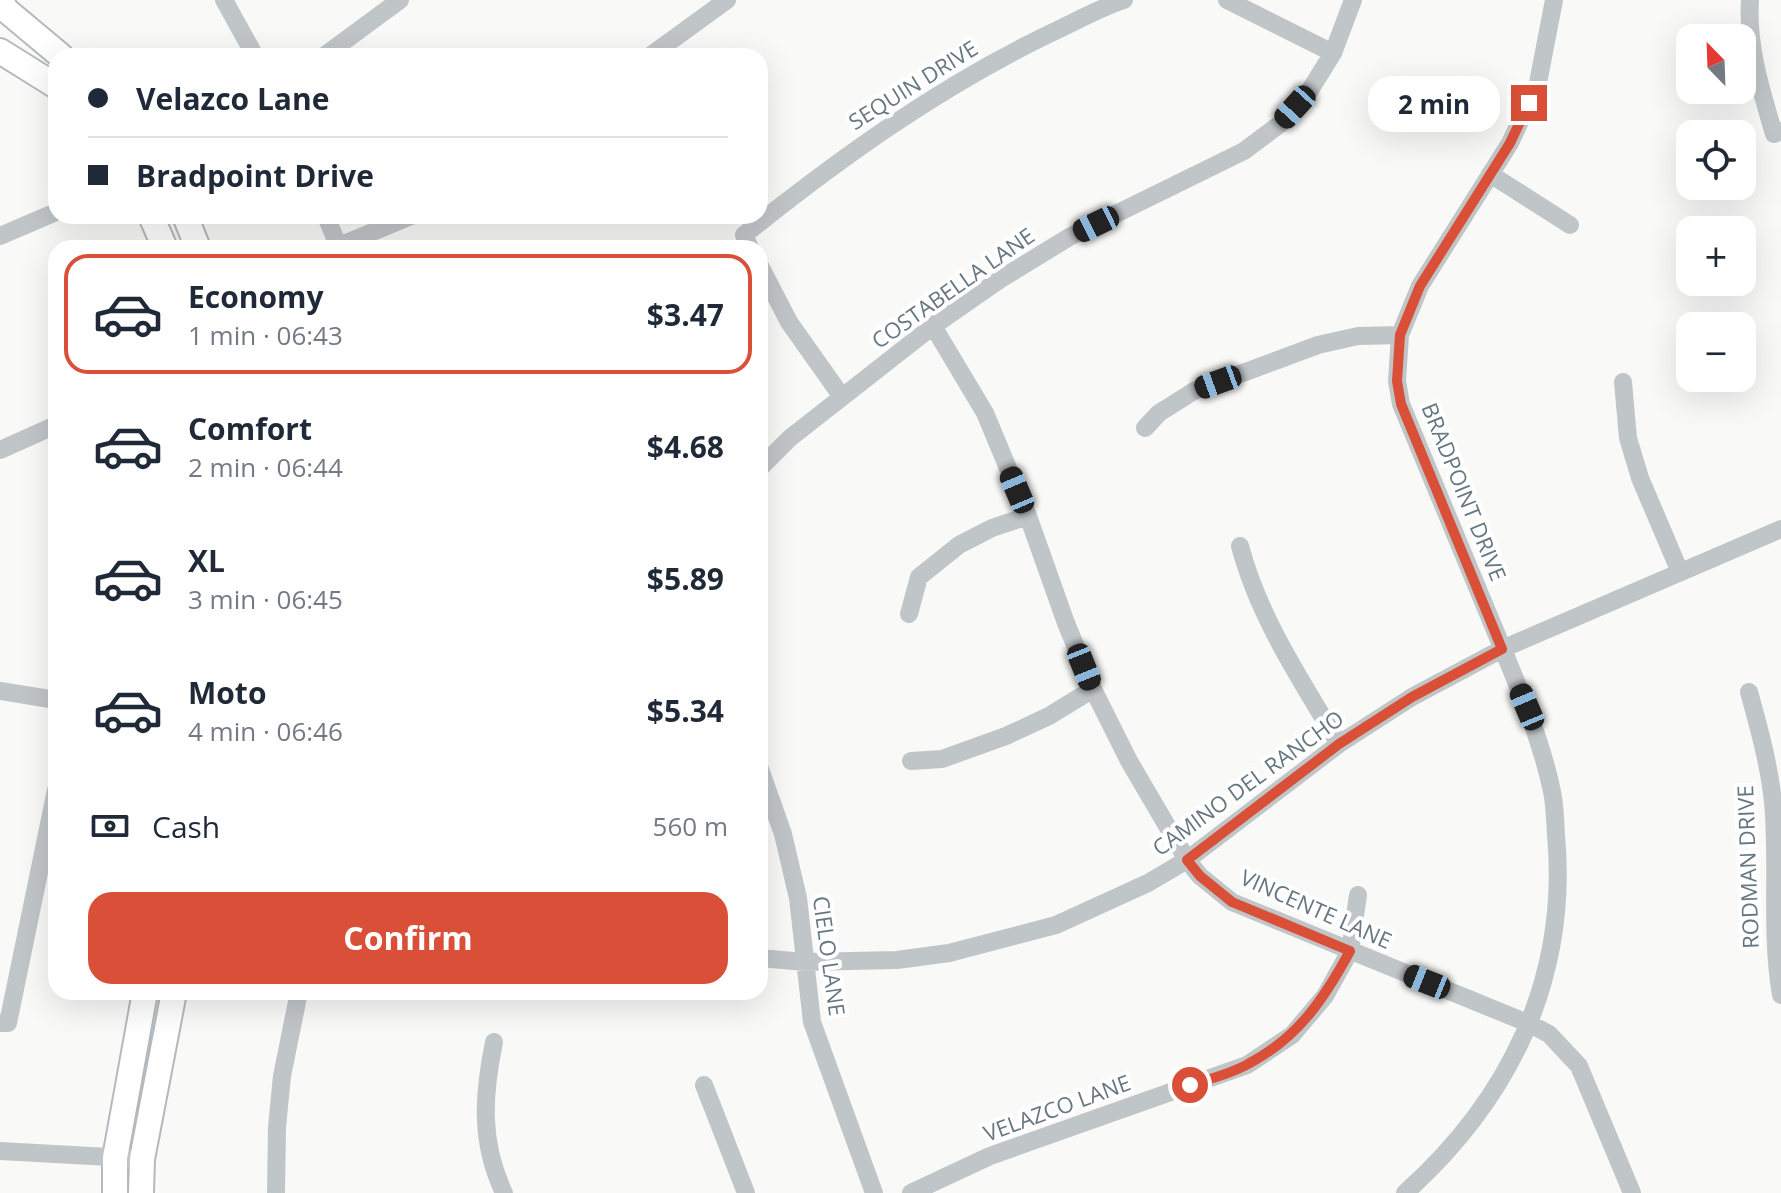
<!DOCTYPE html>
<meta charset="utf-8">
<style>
:root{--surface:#fff;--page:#f6f6f7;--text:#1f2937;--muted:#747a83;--line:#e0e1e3;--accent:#d94f37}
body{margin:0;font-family:"Open Sans",sans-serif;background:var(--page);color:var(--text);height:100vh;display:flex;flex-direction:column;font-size:30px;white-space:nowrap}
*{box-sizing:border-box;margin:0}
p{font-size:26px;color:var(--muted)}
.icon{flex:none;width:44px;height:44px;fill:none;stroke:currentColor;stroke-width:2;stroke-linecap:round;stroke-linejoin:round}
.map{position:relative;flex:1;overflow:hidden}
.panel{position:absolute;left:48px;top:240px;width:720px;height:760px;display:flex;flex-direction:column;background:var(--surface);border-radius:24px;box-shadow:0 8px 32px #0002}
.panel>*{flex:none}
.banner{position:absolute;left:48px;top:48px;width:720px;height:176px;border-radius:24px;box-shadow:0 8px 32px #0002;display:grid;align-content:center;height:176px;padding:0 40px;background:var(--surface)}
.needle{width:52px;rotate:337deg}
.buttons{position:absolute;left:1676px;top:24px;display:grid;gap:16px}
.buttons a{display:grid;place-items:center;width:80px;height:80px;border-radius:16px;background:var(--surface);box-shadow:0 8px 32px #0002;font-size:40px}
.end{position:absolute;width:36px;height:36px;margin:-18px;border:10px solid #d94f37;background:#fff;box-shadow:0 0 0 4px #fff}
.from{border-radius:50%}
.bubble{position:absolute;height:56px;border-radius:24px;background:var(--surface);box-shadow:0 8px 32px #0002;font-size:26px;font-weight:700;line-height:56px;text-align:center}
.car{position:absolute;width:24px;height:48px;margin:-24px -12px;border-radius:10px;box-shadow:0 0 6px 2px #0007;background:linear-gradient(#222 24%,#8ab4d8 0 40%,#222 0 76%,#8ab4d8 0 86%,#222 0)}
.banner b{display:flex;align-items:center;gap:28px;height:76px;font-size:30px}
.banner b+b{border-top:2px solid var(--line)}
.banner i{width:20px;height:20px;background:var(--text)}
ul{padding:14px 0 0;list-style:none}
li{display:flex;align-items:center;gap:24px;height:120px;margin:0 16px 12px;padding:0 24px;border:4px solid transparent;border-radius:24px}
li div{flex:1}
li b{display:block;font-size:30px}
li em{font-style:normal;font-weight:700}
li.current{border-color:var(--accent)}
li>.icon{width:72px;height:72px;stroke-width:1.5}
.pay{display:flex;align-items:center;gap:20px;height:88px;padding:0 40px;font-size:30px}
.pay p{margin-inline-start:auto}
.primary-button{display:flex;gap:16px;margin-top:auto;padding:16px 40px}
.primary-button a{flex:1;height:92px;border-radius:24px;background:var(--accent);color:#fff;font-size:32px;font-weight:700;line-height:92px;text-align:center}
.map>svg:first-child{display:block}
</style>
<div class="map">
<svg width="1781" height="1193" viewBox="0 0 1781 1193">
<rect width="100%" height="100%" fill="#f9f9f7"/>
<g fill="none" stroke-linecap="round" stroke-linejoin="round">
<!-- secondary casing -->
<g stroke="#b3b9bd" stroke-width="28">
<path id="secondary" d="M1,0l5,10 55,46
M0,51l56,35
M151,216l14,32
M185,216l13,32
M115,1193v-35l30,-166
M141,1193l1,-34 32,-167"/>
</g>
<!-- street -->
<path stroke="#c0c5c8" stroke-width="18" d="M224,0l31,56
M1227,0l106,53
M1750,0c-3,47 11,89 24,134l7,-3
M324,56l76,-56
M650,56l77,-56
M1490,174l80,51
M326,216l13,32
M0,236l56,-24
M339,246l72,-30
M750,248l-6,-13c96,-77 195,-148 307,-202 24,-11 48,-25 73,-33
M760,266l29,56 53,75
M933,326l52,87 43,103 38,107 27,66 36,72 58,99 13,16 32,26 298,122 19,10 30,32 53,127
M1623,382l5,56 12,40 40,94
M1145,428l14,-15 35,-22 124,-46 40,-9 42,-1
M0,450l56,-25
M760,468l30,-30 143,-112 66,-46 72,-44 173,-85 36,-27 30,-34 23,-37 20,-53
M1240,546c19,72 61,134 99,198
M909,614l10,-37 40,-32 33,-17 36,-12
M0,691l56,9
M1749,692c10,36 20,72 24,110 6,64 -3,129 8,193
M911,761l31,-2 64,-23 43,-20 44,-27
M760,769l23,65 15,64 14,124 62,171
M760,958l45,4 92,-2 52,-7 107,-28 92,-42 39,-23 152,-116 73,-47 90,-48 279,-120
M0,1023h8l48,-233
M494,1042c-11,54 -14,100 10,151
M704,1085l42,108
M0,1151l127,7
M276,1193l1,-66 5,-51 17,-84
M911,1193l79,-37 257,-91 45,-30 33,-39 25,-45 8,-56
M1405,1193c105,-94 164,-215 151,-358 -1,-16 -1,-33 -5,-48 -12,-55 -36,-108 -57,-159 -31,-75 -62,-150 -93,-224l-4,-23 3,-46 20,-49 90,-143 28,-60 16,-83"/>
<!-- secondary -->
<use href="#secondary" stroke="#fff" stroke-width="24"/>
</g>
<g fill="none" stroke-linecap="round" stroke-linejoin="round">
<!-- route -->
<path stroke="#d94f37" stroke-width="10" d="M1190,1085c19,-6 41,-11 58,-21 50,-26 76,-65 102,-113l-118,-49 -32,-26 -13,-16 152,-116 73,-47 90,-48 -101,-245 -4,-23 3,-46 20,-49 90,-143 19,-40"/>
</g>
<g text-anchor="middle" stroke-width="8" stroke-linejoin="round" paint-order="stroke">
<!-- street labels -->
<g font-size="22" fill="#667780" stroke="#fff">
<text transform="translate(913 85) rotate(-32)" y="8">SEQUIN DRIVE</text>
<text transform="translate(953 288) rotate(-35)" y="8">COSTABELLA LANE</text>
<text transform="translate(1464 492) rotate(68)" y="8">BRADPOINT DRIVE</text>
<text transform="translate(1248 783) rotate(-36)" y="8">CAMINO DEL RANCHO</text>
<text transform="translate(1748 867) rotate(-92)" y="8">RODMAN DRIVE</text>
<text transform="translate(1316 909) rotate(24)" y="8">VINCENTE LANE</text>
<text transform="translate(829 956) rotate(82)" y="8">CIELO LANE</text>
<text transform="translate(1057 1108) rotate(-20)" y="8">VELAZCO LANE</text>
</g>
</g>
</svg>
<div class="buttons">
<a><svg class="needle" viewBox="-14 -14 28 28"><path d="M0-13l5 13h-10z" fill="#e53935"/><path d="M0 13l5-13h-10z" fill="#747a83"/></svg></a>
<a><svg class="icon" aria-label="locate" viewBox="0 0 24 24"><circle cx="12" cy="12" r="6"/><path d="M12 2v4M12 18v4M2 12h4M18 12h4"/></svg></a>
<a>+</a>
<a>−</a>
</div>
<i class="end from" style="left:1190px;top:1085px"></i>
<i class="end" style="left:1529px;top:103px"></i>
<div class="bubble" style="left:1368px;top:76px;width:132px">2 min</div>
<i class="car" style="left:1295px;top:107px;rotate:222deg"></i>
<i class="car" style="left:1096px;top:224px;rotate:244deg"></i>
<i class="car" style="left:1218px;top:382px;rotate:250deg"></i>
<i class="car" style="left:1017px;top:490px;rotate:337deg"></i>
<i class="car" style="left:1084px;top:667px;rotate:158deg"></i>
<i class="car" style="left:1527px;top:707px;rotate:337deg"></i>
<i class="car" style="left:1427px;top:982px;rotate:292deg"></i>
<div class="banner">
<b><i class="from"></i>Velazco Lane</b>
<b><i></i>Bradpoint Drive</b>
</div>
<section class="panel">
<ul>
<li class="current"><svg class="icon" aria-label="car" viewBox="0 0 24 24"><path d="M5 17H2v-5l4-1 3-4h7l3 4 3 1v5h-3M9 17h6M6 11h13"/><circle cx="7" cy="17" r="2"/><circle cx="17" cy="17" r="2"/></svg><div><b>Economy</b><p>1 min · 06:43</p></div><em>$3.47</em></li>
<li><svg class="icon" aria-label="car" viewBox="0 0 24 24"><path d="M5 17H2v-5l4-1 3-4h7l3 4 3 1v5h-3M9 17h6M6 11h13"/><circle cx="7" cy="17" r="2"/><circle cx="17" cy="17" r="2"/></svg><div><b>Comfort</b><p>2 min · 06:44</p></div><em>$4.68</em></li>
<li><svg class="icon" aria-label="car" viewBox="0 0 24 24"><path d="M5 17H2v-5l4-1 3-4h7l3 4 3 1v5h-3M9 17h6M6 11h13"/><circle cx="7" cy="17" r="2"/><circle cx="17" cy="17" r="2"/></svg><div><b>XL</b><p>3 min · 06:45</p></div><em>$5.89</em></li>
<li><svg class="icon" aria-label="car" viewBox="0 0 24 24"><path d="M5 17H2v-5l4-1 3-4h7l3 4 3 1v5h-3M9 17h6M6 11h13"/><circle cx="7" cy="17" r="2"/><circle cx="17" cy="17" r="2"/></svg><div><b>Moto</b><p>4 min · 06:46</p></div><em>$5.34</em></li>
</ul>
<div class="pay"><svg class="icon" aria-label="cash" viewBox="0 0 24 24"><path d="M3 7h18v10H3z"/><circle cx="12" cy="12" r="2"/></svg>Cash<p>560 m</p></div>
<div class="primary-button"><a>Confirm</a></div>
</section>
</div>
